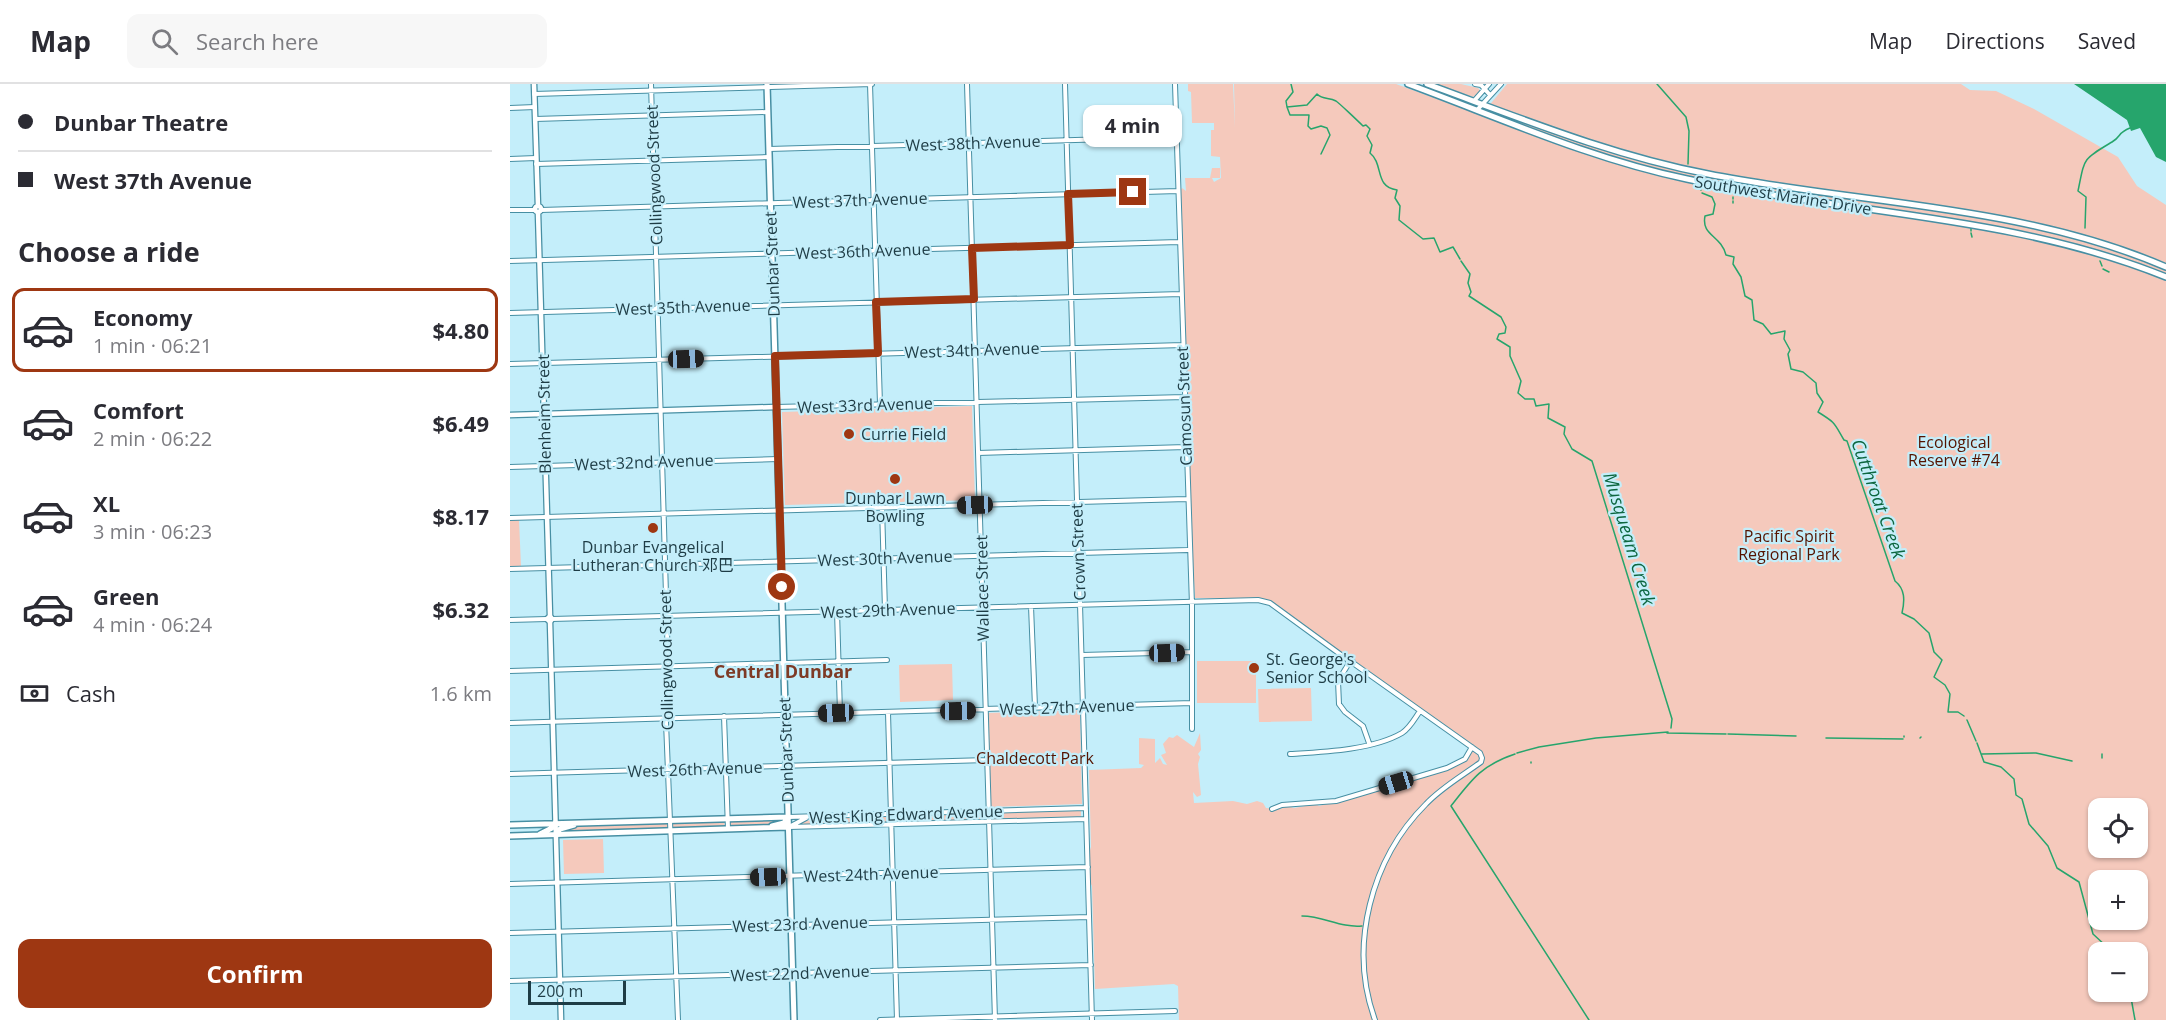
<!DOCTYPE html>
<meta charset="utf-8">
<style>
:root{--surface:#fff;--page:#f7f7f7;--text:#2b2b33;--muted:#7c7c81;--line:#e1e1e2;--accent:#9e3712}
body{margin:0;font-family:"Open Sans","Noto Sans SC",sans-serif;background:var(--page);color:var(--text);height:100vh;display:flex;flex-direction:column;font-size:22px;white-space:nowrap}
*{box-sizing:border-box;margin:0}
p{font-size:20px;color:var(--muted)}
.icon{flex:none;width:33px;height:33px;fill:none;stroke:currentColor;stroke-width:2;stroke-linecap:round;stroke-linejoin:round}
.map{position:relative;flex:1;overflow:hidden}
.drawer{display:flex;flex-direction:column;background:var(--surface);width:510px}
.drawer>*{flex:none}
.banner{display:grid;align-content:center;height:132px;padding:0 18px;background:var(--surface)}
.fabs{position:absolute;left:1578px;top:714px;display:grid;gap:12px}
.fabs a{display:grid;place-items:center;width:60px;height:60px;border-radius:12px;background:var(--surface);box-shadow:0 2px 4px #0004;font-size:30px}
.scale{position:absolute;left:18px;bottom:15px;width:98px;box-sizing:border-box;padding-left:6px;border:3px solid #1e3c45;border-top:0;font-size:16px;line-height:21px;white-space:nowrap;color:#1e3c45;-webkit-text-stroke:4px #c4eefa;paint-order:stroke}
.end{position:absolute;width:27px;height:27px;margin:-14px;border:8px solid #9e3712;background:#fff;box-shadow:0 0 0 3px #fff}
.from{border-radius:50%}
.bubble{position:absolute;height:42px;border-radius:12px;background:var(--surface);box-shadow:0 2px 4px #0004;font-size:20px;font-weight:700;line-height:42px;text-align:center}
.car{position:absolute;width:18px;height:36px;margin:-18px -9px;border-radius:8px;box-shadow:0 0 4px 2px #0007;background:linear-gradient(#222 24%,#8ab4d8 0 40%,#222 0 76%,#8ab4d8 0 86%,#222 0)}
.banner b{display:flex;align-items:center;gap:21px;height:57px;font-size:22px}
.banner b+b{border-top:2px solid var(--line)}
.banner i{width:15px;height:15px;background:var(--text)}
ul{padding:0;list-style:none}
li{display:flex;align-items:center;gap:18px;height:84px;margin:0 12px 9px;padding:0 6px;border:3px solid transparent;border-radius:12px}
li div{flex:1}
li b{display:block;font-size:22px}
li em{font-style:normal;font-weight:700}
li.selected{border-color:var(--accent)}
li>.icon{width:54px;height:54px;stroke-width:1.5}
h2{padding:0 18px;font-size:27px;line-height:72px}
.pay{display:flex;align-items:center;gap:15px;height:66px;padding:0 18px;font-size:22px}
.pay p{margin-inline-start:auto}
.action{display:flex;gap:12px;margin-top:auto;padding:12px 18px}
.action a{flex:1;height:69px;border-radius:12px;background:var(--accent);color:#fff;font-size:24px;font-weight:700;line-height:69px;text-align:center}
header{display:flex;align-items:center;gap:36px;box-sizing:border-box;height:84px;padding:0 30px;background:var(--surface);border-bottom:2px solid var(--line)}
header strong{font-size:28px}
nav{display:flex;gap:33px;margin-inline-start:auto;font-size:21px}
.search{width:420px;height:54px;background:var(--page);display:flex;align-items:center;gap:15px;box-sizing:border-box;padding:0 21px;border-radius:12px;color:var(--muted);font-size:22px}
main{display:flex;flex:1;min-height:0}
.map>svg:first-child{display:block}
</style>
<header>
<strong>Map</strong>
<div class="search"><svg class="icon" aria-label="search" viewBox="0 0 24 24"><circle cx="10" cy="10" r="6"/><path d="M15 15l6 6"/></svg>Search here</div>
<nav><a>Map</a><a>Directions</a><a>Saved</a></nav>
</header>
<main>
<section class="drawer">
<div class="banner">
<b><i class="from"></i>Dunbar Theatre</b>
<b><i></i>West 37th Avenue</b>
</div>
<h2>Choose a ride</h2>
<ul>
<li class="selected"><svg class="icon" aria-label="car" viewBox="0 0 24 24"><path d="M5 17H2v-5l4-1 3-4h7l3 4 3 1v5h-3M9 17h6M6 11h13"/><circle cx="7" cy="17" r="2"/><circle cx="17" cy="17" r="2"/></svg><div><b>Economy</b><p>1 min · 06:21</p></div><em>$4.80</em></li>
<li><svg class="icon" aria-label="car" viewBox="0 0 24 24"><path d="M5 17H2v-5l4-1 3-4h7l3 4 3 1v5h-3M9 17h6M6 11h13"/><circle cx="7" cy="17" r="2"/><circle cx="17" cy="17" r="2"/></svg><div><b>Comfort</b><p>2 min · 06:22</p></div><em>$6.49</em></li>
<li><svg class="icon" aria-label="car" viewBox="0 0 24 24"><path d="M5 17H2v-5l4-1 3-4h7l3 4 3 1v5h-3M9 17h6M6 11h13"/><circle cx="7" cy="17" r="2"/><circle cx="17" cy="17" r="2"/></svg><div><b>XL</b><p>3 min · 06:23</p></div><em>$8.17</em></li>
<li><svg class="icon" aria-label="car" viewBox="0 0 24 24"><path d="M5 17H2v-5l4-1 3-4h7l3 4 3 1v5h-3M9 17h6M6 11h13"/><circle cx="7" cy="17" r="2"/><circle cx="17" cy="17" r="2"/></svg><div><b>Green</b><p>4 min · 06:24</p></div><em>$6.32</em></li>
</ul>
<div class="pay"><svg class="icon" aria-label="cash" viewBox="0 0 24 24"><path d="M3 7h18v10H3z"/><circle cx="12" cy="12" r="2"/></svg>Cash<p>1.6 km</p></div>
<div class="action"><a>Confirm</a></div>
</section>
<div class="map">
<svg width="1656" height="936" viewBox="0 0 1656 936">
<rect width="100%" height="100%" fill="#c4eefa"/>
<!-- green -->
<path fill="#f5c9bc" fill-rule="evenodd" d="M678,0h45l2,44 -1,-44h162l85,31 4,-5 -3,-3 5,1 20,-24h454l9,6 26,1 38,18 84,48 19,29 29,19v815h-987l-1,-34 -4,-2 -79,5 -3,-103 -3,-6c2,-11 -1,-27 2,-33l-2,-77 52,-2 3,-3 -5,-1v-26l16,1v24l5,-5 3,6 4,1 -6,-10 5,-2 -3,-9 6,-7 4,1 4,-3 17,12 6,-14 1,17 -3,4 2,3 -2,7 3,31 -4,2 -4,-5 1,11 39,-2 14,3 10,-3 6,2 3,5 15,1 3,-4 10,3 22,-4 3,2 149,-46 3,-14 -205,-147 -71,-1 -8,-142 2,-11 -9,-253 2,-4 4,3 -1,-13h25l2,-10h8v10h-8l2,4 7,-4 -1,-21 -9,-1v-26h3v-7h-22l-1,-31 -3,-1zM1588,724h40v40h-40zM1588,796h40v40h-40zM1588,868h40v40h-40z
M926,0h25l17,4 3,3 -8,6z
M462,322l3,94 -190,5 -3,-93z
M0,436h9l2,46 -11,1z
M687,577h59v42h-59z
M442,580l1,36 -53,2 -1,-37z
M801,604l1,33 -53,1 -1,-33z
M570,626l2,94 -92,3 -3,-94z
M571,726v7l-88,2v-7z
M474,729v7l-88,2v-7z
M376,732v7l-89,2c25,-13 61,-8 89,-9z
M267,735l6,2 -15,4 -38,2 -1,-6z
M214,737l1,6 -51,2 -2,-7z
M157,738l3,7 -109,3 13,-7z
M93,755l1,34 -40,1 -1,-34z"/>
<!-- water -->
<path fill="#26a56c" d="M1564,0h92v78l-10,-5 -16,-29 -9,3 -4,-11z"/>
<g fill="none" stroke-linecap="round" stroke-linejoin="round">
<!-- stream -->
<path stroke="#26a56c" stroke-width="1.5" d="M781,0l2,8 -7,9 1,6 20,-2 10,-11c6,6 12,3 19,7 3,2 22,20 27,25l3,-1 4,4 -3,7 5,9 -2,8c14,11 4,34 27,37l-2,8 5,8 -1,14 24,19 11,-1 6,14 13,-5 7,12
M1147,0l29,33 3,14 -1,33
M777,23l3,8h19l-1,11 3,3 10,-3 6,2 3,7 -9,19
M1190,103l1,3
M1192,109l10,4 3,7 -2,10 -8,2c-4,20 16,19 21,39l8,2 -1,7 8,13 4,19 7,4 2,20 9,4 8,10 14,-3 -1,8 6,11 -2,4 3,15 12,3 13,11 1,10 6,9 -5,10c18,11 16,11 26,28l3,1 48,140c10,8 10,19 7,32l12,6 15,14 5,19 8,8 -8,17 11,8 5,9 -2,18h10l6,4
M1223,113v2
M1223,119v-2
M1461,144v3
M1575,144l1,-31 -8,-6c7,-34 4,-31 34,-49 10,-6 5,-9 18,-14
M1461,149l1,4
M951,177l9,13 -2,9 3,9 -2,4 32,21 5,10 -1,6 -6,1 -2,5 13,8v9l11,25 -3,12 7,6h9l2,7 13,-2 -1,14 17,9 -1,7 8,15 20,12 80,258 -1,9
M1590,177l2,5
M1593,185l6,3
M1457,636l9,21
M1157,649l59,1
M1218,650l68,2
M1394,653v-1
M1316,654l77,1
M1410,654l1,-1
M1467,659l7,19 17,5 13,12 2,16 6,4 7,25 19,22 9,22 22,14 14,52 14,13 1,5
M1007,669l22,-6 57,-9 72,-6
M1005,670c-33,11 -43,25 -64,52l138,214
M1472,670l54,-1 36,8
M1592,674v-4
M1021,679v-1
M792,832c22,0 38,12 60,10
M1620,908l5,28"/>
<!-- minor casing -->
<g stroke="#478fa3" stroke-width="6">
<path id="minor" d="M141,0l17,579 1,51 -3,8 12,298
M360,0l10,320
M457,0l28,936
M555,0l27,936
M665,0l17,521v124
M965,0l6,1 9,10
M24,10l338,-10
M964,17l15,-17
M0,24l25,-1
M968,25l23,-25
M25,35l233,-7
M259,65l408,-12
M0,75l26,-1
M26,80l233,-7
M0,126h25
M31,126l637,-19
M0,177l669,-19
M0,229l671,-19
M0,280l673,-19
M266,323l409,-10
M468,369l208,-6
M0,383l268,-8
M372,423l3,103
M0,434l677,-19
M0,485l678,-19
M521,522l4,101
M327,527l3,102
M42,535l706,-19 12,3 78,57
M0,536l37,-1
M572,571l110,-3
M841,575l2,3 -3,2 -2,-3z
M839,579l-11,18 1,23 6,8 18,14 6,17
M843,579l127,90 2,5 -1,4c-19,14 -39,25 -55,42 -55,55 -78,142 -51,216
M0,587l377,-11
M378,629l9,307
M214,632l4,113
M0,639l682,-20
M780,670c33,-2 83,-4 112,-21 8,-5 13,-15 18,-22
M0,690l477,-14
M762,725l10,-4 54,-4 111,-33 18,-9 7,-12
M278,733l298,-9
M279,743l297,-8
M279,743l17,-9
M0,800l578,-17
M0,849l579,-16
M0,897l581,-16
M370,936l295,-9"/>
</g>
<!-- tertiary casing -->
<g stroke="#478fa3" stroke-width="7">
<path id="tertiary" d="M24,0l4,122
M25 125a3 3 0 1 1 6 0a3 3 0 1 1-6 0Z
M28,129l12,403
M0,331l266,-8
M40,532l2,3 -2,3 -3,-3z
M40,538l11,398"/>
</g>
<!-- secondary casing -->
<g stroke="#478fa3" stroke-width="8">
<path id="secondary" d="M257,0l27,936
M898,0c92,34 183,75 279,95 160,35 326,36 479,98
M917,0c93,34 183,71 281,90 152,30 314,31 458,93
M0,741l278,-8
M262,742l12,-3 4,-6
M30,750l12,-6 3,-5
M46,750l4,-5 14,-4
M0,752l279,-9"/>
</g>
<!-- minor -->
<use href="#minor" stroke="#fff" stroke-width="4"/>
<!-- tertiary -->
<use href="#tertiary" stroke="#fff" stroke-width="4.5"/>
<!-- secondary -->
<use href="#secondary" stroke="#fff" stroke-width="5"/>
</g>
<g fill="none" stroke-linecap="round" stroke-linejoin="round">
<!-- route -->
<path stroke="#9e3712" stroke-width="8" d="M272,503l-7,-231 103,-3 -2,-51 98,-3 -2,-51 98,-3 -2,-51 65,-2"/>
</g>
<!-- markers -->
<g fill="#9e3712" stroke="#c4eefa" stroke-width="2">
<circle cx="339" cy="350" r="6"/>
<circle cx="385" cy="395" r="6"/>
<circle cx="143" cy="444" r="6"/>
<circle cx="744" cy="584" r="6"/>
</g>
<g text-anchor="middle" stroke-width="4.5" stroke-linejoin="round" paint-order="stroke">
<!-- street labels -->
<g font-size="16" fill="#1e3c45" stroke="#c4eefa">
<text transform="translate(463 59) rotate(-2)" y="6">West 38th Avenue</text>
<text transform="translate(144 91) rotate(-92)" y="6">Collingwood Street</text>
<text transform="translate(1273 111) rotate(9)" y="6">Southwest Marine Drive</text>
<text transform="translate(350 116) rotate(-2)" y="6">West 37th Avenue</text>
<text transform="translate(353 167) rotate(-2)" y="6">West 36th Avenue</text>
<text transform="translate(262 180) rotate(-92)" y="6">Dunbar Street</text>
<text transform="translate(173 223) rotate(-2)" y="6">West 35th Avenue</text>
<text transform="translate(462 266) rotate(-2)" y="6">West 34th Avenue</text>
<text transform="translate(355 321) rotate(-2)" y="6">West 33rd Avenue</text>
<text transform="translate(674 322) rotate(-92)" y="6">Camosun Street</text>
<text transform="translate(34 330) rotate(-91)" y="6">Blenheim Street</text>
<text transform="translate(134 378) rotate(-2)" y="6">West 32nd Avenue</text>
<text transform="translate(568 468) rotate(-92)" y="6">Crown Street</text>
<text transform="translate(375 474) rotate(-2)" y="6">West 30th Avenue</text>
<text transform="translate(472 504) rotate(-91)" y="6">Wallace Street</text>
<text transform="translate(378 526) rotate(-2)" y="6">West 29th Avenue</text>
<text transform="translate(156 576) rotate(-91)" y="6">Collingwood Street</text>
<text transform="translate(557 623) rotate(-2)" y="6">West 27th Avenue</text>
<text transform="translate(276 666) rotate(-92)" y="6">Dunbar Street</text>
<text transform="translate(185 685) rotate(-2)" y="6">West 26th Avenue</text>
<text transform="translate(396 730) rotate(-2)" y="6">West King Edward Avenue</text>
<text transform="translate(361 790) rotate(-2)" y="6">West 24th Avenue</text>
<text transform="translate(290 840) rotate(-2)" y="6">West 23rd Avenue</text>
<text transform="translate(290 889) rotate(-2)" y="6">West 22nd Avenue</text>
</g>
<!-- poi labels -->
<g font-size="16" fill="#1e3c45" stroke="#c4eefa" text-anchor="start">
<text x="351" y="356">Currie Field</text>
<text x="385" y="420" text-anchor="middle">Dunbar Lawn<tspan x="385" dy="18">Bowling</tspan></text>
<text x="143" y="469" text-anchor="middle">Dunbar Evangelical<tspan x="143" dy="18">Lutheran Church 邓巴</tspan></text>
<text x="756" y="581">St. George's<tspan x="756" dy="18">Senior School</tspan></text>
</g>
<!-- park labels -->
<g font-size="16" fill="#551400" stroke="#c4eefa">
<text x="1444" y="364">Ecological<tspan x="1444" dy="18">Reserve #74</tspan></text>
<text x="1279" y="458">Pacific Spirit<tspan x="1279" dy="18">Regional Park</tspan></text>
<text x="525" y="680">Chaldecott Park</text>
</g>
<!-- water labels -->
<g font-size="18" font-style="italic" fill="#0d6740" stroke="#c4eefa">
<text transform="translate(1368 415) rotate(70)" y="6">Cutthroat Creek</text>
<text transform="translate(1119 455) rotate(73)" y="6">Musqueam Creek</text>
</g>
<!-- neighbourhood labels -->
<g font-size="18" font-weight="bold" fill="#7e3a25" stroke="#c4eefa">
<text x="273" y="594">Central Dunbar</text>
</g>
</g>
</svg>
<div class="fabs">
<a><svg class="icon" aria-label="locate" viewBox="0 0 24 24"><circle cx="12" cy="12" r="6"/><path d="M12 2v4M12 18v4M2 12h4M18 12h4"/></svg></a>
<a>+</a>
<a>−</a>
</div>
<div class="scale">200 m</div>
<i class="end from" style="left:272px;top:503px"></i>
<i class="end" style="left:623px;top:108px"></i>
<div class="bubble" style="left:573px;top:21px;width:99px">4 min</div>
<i class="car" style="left:176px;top:275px;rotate:88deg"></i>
<i class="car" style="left:465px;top:421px;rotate:268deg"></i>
<i class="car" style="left:657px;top:569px;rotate:88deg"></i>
<i class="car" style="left:448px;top:627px;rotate:89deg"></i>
<i class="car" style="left:326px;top:629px;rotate:268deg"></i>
<i class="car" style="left:886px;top:699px;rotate:253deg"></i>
<i class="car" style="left:258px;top:793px;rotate:268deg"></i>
</div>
</main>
